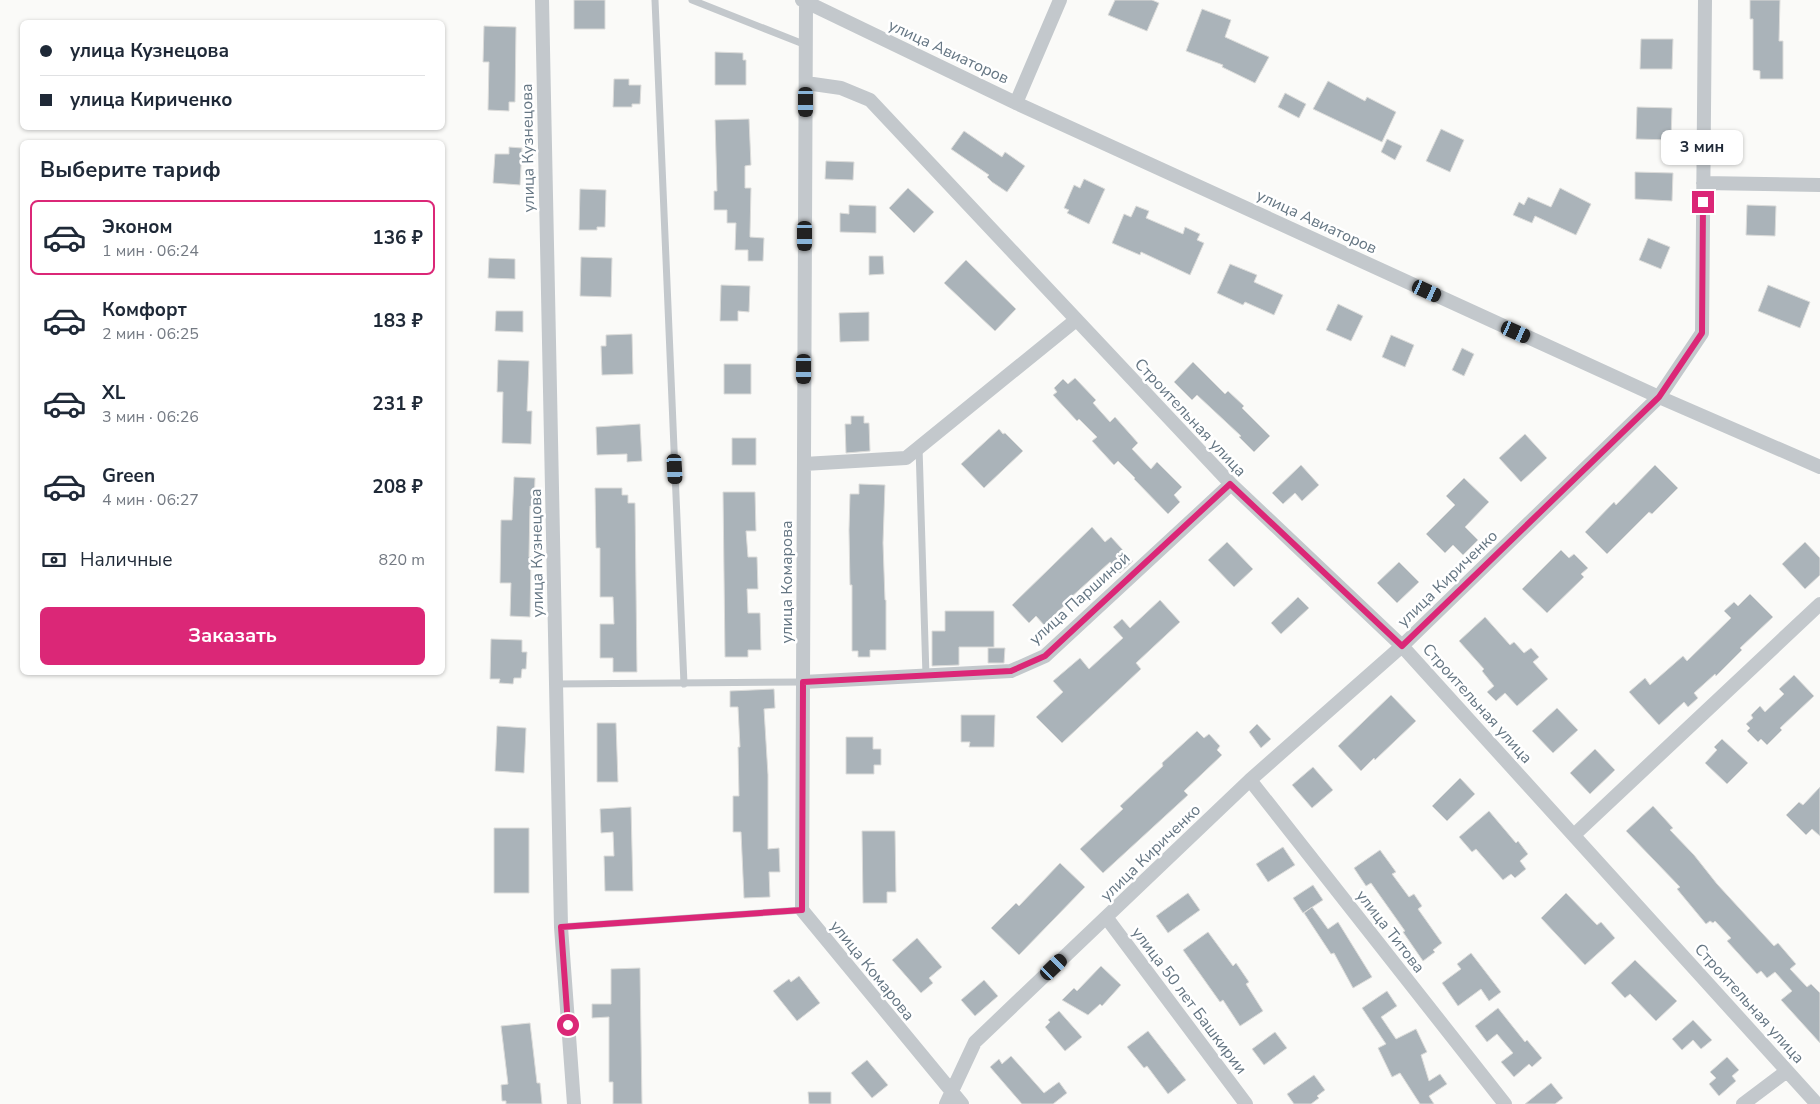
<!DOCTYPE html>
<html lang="ru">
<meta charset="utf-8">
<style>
:root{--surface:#fff;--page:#f2f2f3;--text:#1f2937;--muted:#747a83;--line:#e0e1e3;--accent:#db2777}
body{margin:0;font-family:"Nunito Sans",sans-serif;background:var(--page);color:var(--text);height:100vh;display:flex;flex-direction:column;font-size:19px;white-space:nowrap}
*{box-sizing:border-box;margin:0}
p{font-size:16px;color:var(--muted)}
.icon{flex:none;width:28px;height:28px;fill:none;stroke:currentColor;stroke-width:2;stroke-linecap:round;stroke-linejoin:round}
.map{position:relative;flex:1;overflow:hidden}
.side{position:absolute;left:20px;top:140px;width:425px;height:535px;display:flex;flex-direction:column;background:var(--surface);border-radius:8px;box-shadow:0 1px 4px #0004}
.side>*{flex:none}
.top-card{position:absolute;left:20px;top:20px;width:425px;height:110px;border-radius:8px;box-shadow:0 1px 4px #0004;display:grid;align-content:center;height:110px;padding:0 20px;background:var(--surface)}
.end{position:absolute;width:22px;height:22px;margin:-11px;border:6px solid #db2777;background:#fff;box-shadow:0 0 0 2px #fff}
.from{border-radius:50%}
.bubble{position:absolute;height:35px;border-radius:8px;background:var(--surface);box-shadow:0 1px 4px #0004;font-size:16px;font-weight:700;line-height:35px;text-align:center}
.car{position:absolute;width:15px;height:30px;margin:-15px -8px;border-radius:6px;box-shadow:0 0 4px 1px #0007;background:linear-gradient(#222 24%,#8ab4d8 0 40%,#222 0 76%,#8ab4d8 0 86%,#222 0)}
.top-card b{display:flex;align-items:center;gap:18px;height:48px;font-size:19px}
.top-card b+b{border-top:1px solid var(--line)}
.top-card i{width:12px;height:12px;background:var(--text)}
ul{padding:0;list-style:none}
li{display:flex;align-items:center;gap:15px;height:75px;margin:0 10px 8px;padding:0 10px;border:2px solid transparent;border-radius:8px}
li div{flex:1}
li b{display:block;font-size:19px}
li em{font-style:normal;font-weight:700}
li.current{border-color:var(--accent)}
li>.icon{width:45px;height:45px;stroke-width:1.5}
h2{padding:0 20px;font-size:22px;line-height:60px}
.pay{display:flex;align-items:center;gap:12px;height:55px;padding:0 20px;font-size:19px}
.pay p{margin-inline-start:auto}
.button{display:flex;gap:10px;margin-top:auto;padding:10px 20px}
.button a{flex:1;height:58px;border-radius:8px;background:var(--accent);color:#fff;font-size:20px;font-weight:700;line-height:58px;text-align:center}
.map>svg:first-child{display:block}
</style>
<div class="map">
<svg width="1820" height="1104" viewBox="0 0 1820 1104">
<rect width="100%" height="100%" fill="#fafaf8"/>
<!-- building -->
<path fill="#aab3b9" stroke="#dcdcda" d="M574,0h31v29h-31z
M1115,0h37l7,3 -12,28 -39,-16z
M1750,0h30l-1,41h4v38h-23v-8l-7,-1v-51h-3z
M1202,9l29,11 -6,17 44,20 -14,26 -33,-16 1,-2 -37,-14z
M484,26l32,1 -1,75h-6v9l-21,-1 1,-48h-6z
M1641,39h32l-1,30h-32z
M715,52l28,1v7h3v25h-31z
M614,79h15v6h12l-1,19h-8v3h-19z
M1328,81l37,20 2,-4 29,15 -14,30 -69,-33z
M1285,93l21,11 -7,14 -21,-11z
M1637,107l35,1 -1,32 -35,-1z
M749,119l2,46 -6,1v22h6l-1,45v4l14,1 -1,23h-15v-11h-13l1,-27h-9v-13h-13v-19h3l-2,-71z
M1441,129l23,11 -14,32 -24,-11z
M964,131l38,26 3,-5 20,14 -18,26 -15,-10 -5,-5 2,-2 -38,-26z
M1387,139l15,7 -7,14 -14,-8z
M509,147l13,1 -2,37 -27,-2 2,-29h14z
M826,161l28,1 -1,18 -28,-1z
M1635,172l38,1 -1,28 -37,-2z
M1084,179l21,10 -16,35 -22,-11 2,-3 -5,-2 10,-23 6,3z
M908,188l26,24 -20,21 -25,-25z
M1560,188l31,16 -15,31 -41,-19 -3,7 -19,-8 6,-13 5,3 4,-8 23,10z
M580,189l26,1 -1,37h-8v3h-18z
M849,205l27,1v27l-36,-1v-19l9,1z
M1747,205l29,1 -1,30 -29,-1z
M1136,206l13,5 -3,7 37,16 2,-7 15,7 -3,6 7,3 -14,32 -49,-23 -1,3 -28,-12 12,-29 7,3z
M1648,238l22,9 -9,22 -22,-9z
M869,256h14l1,18 -15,1z
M581,257l31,1 -1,39 -31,-1z
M489,258l26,1v20l-27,-1z
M966,260l50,49 -21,22 -51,-48z
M1230,264l27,11 -3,7 29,13 -9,20 -29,-13 -2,3 -26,-12z
M721,285l29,1 -1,26 -11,-1v10h-18z
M1768,285l42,17 -10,26 -42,-17z
M1338,304l25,12 -12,25 -25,-11z
M496,311h27v21l-28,-1z
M869,312v29l-29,1 -1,-29z
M632,334l1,40 -31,1 -1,-29h5v-11z
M1391,335l23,10 -9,22 -23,-10z
M1462,348l12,6 -10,22 -12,-6z
M498,360l31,1 -2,50h5l-1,33 -29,-1 1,-51h-6z
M1193,362l32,32 3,-3 16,15 -2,2 28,28 -16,16 -15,-15 2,-1 -44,-41 -5,5 -18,-18z
M724,364h27v30h-27z
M1075,378l21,22 -3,3 17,19 5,-5 23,26 -6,6 19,20 6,-7 25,25 -8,8 6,7 -12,12 -34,-35 1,-1 -17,-17 -4,4 -22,-24 5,-4 -18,-18 -2,2 -24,-26 4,-3 -3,-4 9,-9 5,5z
M851,416h13v7h5l1,28 -24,2 -1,-29h6z
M640,424l2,37 -15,1v-8l-30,1 -1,-28z
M999,429l4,5 2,-1 18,18 -39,37 -23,-24z
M1525,434l22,24 -26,24 -22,-24z
M732,438h24v27h-24z
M1301,465l18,20 -17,16 -7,-8 -12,11 -11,-11z
M1655,465l23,23 -26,26 -3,-2 -42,42 -22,-22 29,-30 2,3z
M514,477l21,1 -1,28h-4l-1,51h2l-1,60 -20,-1 1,-33h-11l1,-63h11z
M1464,478l25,24 -24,25 13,13 -15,15 -10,-10 -8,8 -19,-19 29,-29 -9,-9z
M859,484l26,1 -2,58 2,57h1v50h-16v7h-12v-6h-6v-66h-2l-1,-55 1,-36h9z
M595,488h27v7h6v8h7l2,169h-24v-14h-13v-34h14l-1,-27h-13v-49h-4z
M723,492h32l1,39h-10l2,26h9l1,32h-11l1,24h12l1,37h-13v7h-23z
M1092,527l13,15 6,-5 22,24 -13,12 -10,-11 -42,38 1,1 -25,24 -8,-9 -7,7 -17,-18z
M1227,542l26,27 -19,18 -26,-27z
M1805,542l15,16v17l-15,14 -23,-25z
M1561,550l8,8 5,-4 14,14 -7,6 3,3 -37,36 -25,-24z
M1399,562l20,20 -22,21 -20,-20z
M1750,594l23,23 -33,31 2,2 -26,26 -1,-2 -21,19 4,5 -10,9 -4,-5 -25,23 -30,-33 16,-14 5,7 33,-29 4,5 44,-43 -7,-7 10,-9 4,4z
M1298,597l11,11 -28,26 -10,-11z
M1160,600l20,22 -44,41 5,6 -79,74 -26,-26 27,-25 -10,-11 27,-23 9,11 34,-31 -10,-11 9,-8 8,9z
M945,611h49v36h-35v18l-27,1v-35h13z
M1485,617l25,28 4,-3 10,11 7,-5 8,9 -6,5 15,17 -31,27 -12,-13 -9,8 -9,-9 7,-6 -12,-15 2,-2 -25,-28z
M491,639l31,1v12h5l-1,17h-4l-1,9h-7l-1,6 -14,-1 1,-4h-10z
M988,648h17l-1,15h-16z
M1794,675l20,21 -34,32 2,2 -15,15 -6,-6 -3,3 -11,-11 3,-3 -4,-4 7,-6 -2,-3 9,-9 5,6 19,-18 -5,-5z
M774,689l1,19 -11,1 4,66v74l11,-1 1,24h-11l1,25 -26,1 -3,-66h-8v-36h6l-1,-49h2l-2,-40h-8v-16z
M1391,695l25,26 -41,39 -1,-2 -13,13 -23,-25z
M1557,708l21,22 -25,23 -21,-22z
M961,715h34l-1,32h-25l1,-5h-9z
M597,723h19l2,59h-21z
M1257,724l14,15 -10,9 -12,-16z
M497,726l29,2 -2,45 -29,-2z
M1197,731l7,7 5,-4 11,12 -3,4 5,5 -38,36 4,4 -85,78 -23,-24 43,-40 -3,-3 43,-40 -1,-3z
M846,737h27v12h8v16h-7v9h-28z
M1722,739l26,24 -21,21 -22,-21 12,-13 -3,-3z
M1595,749l20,21 -25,24 -20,-21z
M1313,767l20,23 -21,18 -20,-23z
M1460,778l15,16 -28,27 -15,-15z
M1820,787v49l-8,-7 -6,6 -20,-20 13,-13 4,3z
M1653,806l20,22 -3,2 24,25 23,29 57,62 4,-3 18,21 -6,5 17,18 4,-3 9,9v50l-39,-43 11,-9 -17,-19 -8,6 -6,-7 -4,3 -30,-33 4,-3 -16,-17 -2,2 -3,-2 -4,3 -29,-35 3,-2 -54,-56z
M631,807l2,84h-28l-1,-35h10l-1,-24 -12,1 -1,-24z
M1489,811l27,32 2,-2 10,13 -8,7 6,8 -11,9 -4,-4 -8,6 -27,-31 -4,3 -13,-15z
M494,828h35v65h-35z
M862,831h33l1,61h-9v11h-24z
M1283,847l12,18 -27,17 -12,-18z
M1380,850l16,22 -4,2 17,23 5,-3 8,12 -4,3 24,34 -9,7 2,2 -12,9 -20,-29 2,-1 -34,-48 -5,3 -12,-18z
M1060,863l25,24 -66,68 -28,-27 25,-25 3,3z
M1313,885l10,15 -20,13 -10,-15z
M1188,893l12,17 -32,23 -12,-17z
M1566,893l31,32 4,-3 14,16 -30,27 -44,-47z
M1312,907l16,22 10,-7 34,55 -19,11 -19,-35 -3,1 -27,-41z
M1208,932l25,34 3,-3 13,19 -3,2 17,27 -23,15 -17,-26 -3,2 -37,-52z
M917,938l25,29 -13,11 4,5 -12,10 -29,-33z
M1471,953l30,39 -12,9 -8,-12 -23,17 -16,-23 19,-14 -4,-5z
M1635,960l42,41 -21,20 -26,-27 -5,4 -14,-15z
M1101,966l20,19 -19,21 -2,-2 -12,11 -26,-15 12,-12 3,3z
M640,968l2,136h-29v-22h-4v-65l-17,1v-14h19v-35z
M799,976l21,27 -23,18 -24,-30 16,-12 2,3z
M984,980l14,16 -23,20 -14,-16z
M1387,991l10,15 -16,11 15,22 20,-10 11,23 -6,3 8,26 11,-7 7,10 -18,12 5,8h-14l-20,-31 -8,4 -14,-29 8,-4 -24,-36z
M1498,1008l27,34 2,-2 15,18 -10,9 -3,-3 -15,13 -13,-15 12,-9 -16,-19 -10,8 -12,-16z
M1059,1011l23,26 -17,14 -20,-24 5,-5 -2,-2z
M1693,1020l19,20 -11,9 -8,-9 -11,10 -10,-11z
M530,1023l7,60h3l2,21h-36v-3h-4l-1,-16 7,-1 -7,-58z
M1148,1031l38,49 -18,14 -21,-28 -3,2 -17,-21z
M1275,1032l12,16 -23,17 -12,-16z
M1011,1056l33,37 15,-11 8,11 -14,11h-31l-32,-37 9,-8 3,5z
M1727,1057l12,13 -7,6 4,5 -17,15 -10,-12 7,-6 -6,-6z
M867,1060l21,25 -16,13 -21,-25z
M1314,1075l11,15 -8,6 2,2 -8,6h-17l-7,-10z
M1551,1083l12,15 -8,6h-30z
M808,1092h23v12h-22z"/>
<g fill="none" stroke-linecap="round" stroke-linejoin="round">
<!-- lane -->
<path stroke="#c3c8cc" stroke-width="7" d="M655,0l29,684
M692,0l114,45
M919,447l7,229
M556,684l247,-2
M561,927l241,-17"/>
<!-- street -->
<path stroke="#c3c8cc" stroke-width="14" d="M542,0l19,927 13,177
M802,0l214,103 643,294 161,70
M806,2l-4,908 160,194
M806,83l35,5 29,12 361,384 171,162 415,458
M1016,103l44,-103
M1703,183l117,2
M804,464l102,-6 170,-138
M803,682l208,-11 34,-15 186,-172
M1250,780l255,324
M1574,835l246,-231
M1106,917l140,187
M946,1104l29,-62 275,-262 152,-134 257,-249 43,-64 3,-333
M1743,1104l44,-33"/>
</g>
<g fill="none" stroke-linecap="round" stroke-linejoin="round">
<!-- route -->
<path stroke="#db2777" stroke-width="6" d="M568,1025l-7,-98 241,-17 1,-228 208,-11 34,-15 185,-172 172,162 257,-249 43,-64 1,-131"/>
</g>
<g text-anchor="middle" stroke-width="5" stroke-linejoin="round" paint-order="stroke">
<!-- street labels -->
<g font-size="16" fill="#657683" stroke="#fff">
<text transform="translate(949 51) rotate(25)" y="6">улица Авиаторов</text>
<text transform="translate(527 148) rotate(-91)" y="6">улица Кузнецова</text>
<text transform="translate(1317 221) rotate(25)" y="6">улица Авиаторов</text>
<text transform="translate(1191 417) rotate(47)" y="6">Строительная улица</text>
<text transform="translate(536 553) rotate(-91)" y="6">улица Кузнецова</text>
<text transform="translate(1447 578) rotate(-44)" y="6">улица Кириченко</text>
<text transform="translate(786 582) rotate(-90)" y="6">улица Комарова</text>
<text transform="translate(1079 598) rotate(-42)" y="6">улица Паршиной</text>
<text transform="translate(1478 703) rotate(48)" y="6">Строительная улица</text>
<text transform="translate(1150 852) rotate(-44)" y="6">улица Кириченко</text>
<text transform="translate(1391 931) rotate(52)" y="6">улица Титова</text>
<text transform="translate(873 970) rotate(51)" y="6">улица Комарова</text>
<text transform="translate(1190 1000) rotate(53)" y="6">улица 50 лет Башкирии</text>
<text transform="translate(1750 1003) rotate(48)" y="6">Строительная улица</text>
</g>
</g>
</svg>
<i class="end from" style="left:568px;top:1025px"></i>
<i class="end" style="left:1703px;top:202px"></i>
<div class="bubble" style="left:1661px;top:130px;width:82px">3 мин</div>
<i class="car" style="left:806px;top:102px;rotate:180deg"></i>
<i class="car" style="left:805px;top:236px;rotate:180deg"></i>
<i class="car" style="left:1427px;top:291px;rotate:115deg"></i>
<i class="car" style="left:1516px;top:332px;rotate:114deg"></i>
<i class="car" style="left:804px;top:369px;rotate:180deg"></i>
<i class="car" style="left:675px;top:469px;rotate:177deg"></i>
<i class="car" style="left:1054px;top:967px;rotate:46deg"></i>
<div class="top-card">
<b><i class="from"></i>улица Кузнецова</b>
<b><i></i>улица Кириченко</b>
</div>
<section class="side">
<h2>Выберите тариф</h2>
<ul>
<li class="current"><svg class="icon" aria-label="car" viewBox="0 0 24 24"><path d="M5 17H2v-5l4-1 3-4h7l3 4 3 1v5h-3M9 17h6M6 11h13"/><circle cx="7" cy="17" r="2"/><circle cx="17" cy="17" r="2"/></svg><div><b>Эконом</b><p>1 мин · 06:24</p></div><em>136 ₽</em></li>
<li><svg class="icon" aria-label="car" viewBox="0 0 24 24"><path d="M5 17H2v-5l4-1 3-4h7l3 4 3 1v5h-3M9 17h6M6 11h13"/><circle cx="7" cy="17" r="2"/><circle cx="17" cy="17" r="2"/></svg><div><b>Комфорт</b><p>2 мин · 06:25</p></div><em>183 ₽</em></li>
<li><svg class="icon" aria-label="car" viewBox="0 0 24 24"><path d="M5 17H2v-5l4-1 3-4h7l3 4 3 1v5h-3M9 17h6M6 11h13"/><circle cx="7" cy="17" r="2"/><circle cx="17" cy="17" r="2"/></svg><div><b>XL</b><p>3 мин · 06:26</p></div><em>231 ₽</em></li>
<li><svg class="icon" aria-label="car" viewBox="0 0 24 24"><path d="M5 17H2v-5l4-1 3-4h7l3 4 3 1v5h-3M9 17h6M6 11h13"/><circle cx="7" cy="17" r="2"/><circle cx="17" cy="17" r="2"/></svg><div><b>Green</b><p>4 мин · 06:27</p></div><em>208 ₽</em></li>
</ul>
<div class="pay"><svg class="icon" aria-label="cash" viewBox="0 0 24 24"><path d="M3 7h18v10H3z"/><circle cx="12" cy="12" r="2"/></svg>Наличные<p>820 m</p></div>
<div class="button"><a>Заказать</a></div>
</section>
</div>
